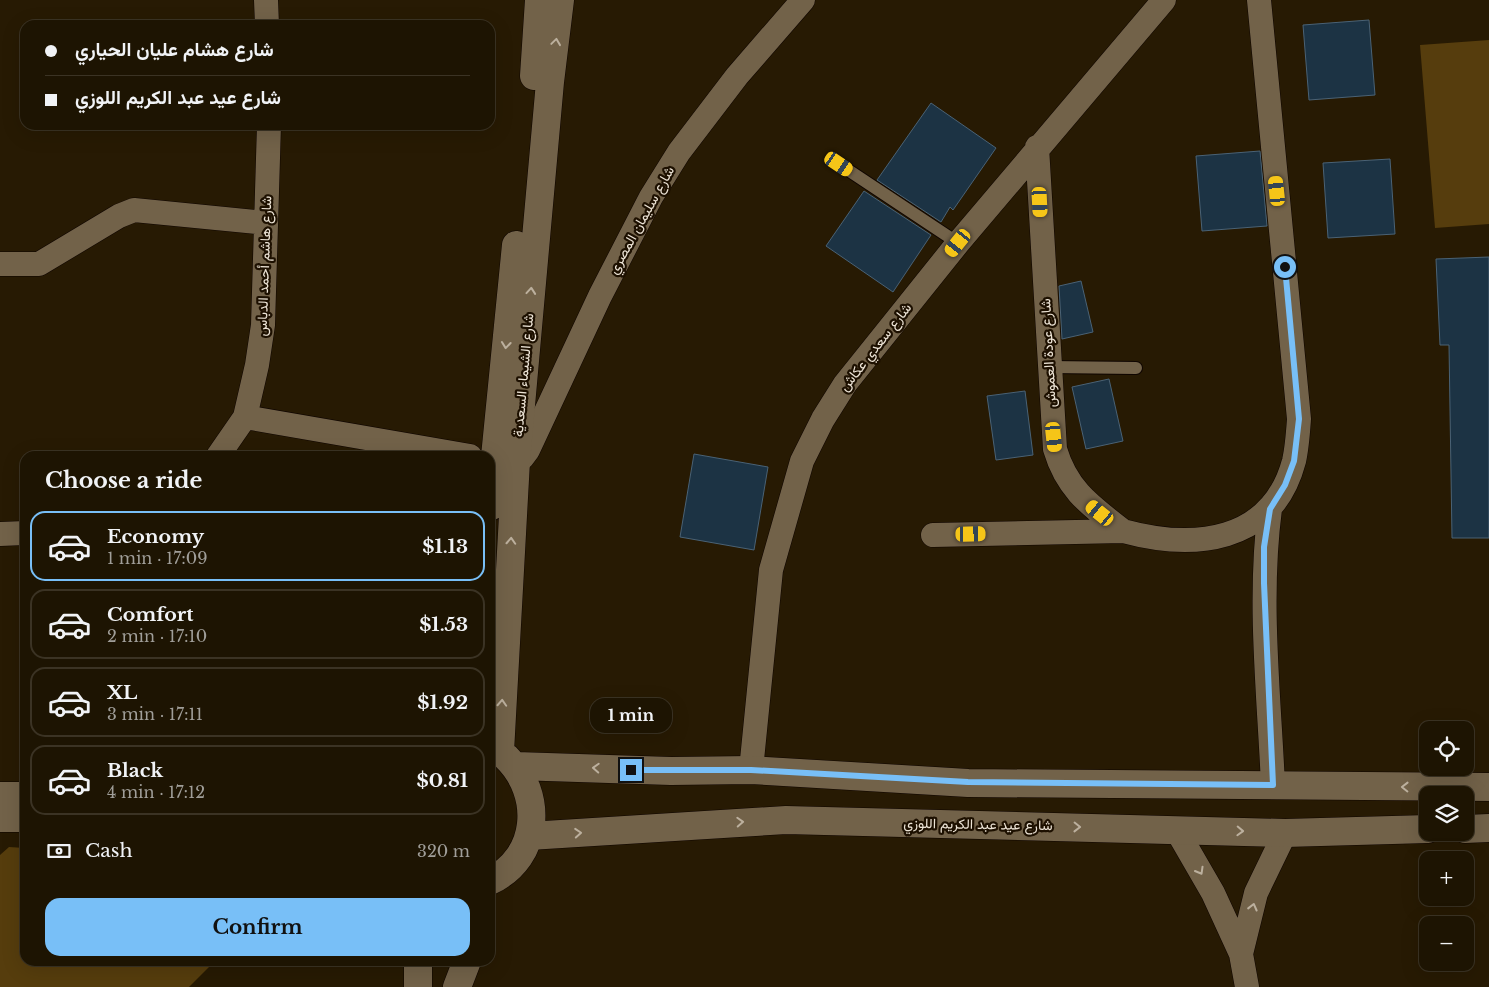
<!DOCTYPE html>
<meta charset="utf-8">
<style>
:root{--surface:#1d1402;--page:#251d0c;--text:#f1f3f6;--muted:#a09e99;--line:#3b3324;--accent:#78bff7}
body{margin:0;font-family:"Libre Baskerville",Vazirmatn,serif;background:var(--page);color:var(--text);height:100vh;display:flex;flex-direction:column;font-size:19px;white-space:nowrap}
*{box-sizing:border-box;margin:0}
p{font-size:16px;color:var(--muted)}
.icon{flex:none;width:28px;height:28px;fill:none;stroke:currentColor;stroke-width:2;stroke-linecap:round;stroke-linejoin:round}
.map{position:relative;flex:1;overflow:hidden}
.drawer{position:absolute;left:20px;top:451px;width:475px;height:515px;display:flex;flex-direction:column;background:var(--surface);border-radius:15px;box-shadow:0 5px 20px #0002,0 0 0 1px var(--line)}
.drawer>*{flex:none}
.guide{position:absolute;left:20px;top:20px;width:475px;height:110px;border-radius:15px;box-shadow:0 5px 20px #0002,0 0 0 1px var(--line);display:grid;align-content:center;height:110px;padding:0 25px;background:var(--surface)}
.buttons{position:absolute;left:1419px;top:721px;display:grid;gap:10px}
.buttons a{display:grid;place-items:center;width:55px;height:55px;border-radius:10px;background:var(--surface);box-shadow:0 5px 20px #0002,0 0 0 1px var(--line);font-size:25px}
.end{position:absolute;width:22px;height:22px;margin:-11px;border:6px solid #78bff7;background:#111;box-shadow:0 0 0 2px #111}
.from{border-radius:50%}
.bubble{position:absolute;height:35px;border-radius:15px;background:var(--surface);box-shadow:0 5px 20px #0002,0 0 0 1px var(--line);font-size:16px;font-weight:800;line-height:35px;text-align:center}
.car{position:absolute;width:15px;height:30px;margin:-15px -8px;border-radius:6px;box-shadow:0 0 4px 1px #0007;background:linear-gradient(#f5c518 24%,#345 0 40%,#f5c518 0 76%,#345 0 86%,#f5c518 0)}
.guide b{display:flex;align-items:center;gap:18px;height:48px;font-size:19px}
.guide b+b{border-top:1px solid var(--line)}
.guide i{width:12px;height:12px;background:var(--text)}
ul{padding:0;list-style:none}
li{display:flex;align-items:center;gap:15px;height:70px;margin:0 10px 8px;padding:0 15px;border:2px solid var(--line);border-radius:15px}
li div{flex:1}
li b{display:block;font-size:19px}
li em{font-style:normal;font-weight:800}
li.selected{border-color:var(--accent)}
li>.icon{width:45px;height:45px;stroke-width:1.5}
h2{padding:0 25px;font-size:22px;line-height:60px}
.pay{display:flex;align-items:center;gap:12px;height:55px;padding:0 25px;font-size:19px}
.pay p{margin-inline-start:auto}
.button{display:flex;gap:10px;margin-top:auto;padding:10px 25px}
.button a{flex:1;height:58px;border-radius:15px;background:var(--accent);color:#111;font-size:20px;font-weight:800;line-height:58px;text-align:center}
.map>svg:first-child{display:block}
</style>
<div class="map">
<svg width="1489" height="987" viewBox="0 0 1489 987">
<rect width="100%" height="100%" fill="#271a03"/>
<!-- green -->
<path fill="#563d0d" d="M1489,40v184l-54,4 -15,-183z
M9,847l16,1v113h190l-26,26h-189v-132z"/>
<!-- building -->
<path fill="#1c3344" stroke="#4a6275" d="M1369,20l6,75 -66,5 -6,-75z
M931,103l65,45 -43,62 -3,-3 -9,15 -64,-42z
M1260,151l7,75 -65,5 -6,-75z
M1390,159l5,75 -67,4 -5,-75z
M864,191l67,44 -38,57 -67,-46z
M1489,257v281h-37l-3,-193h-9l-4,-86z
M1081,281l12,51 -31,7 -3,-53z
M1109,379l14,62 -37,8 -14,-62z
M1025,391l8,64 -37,5 -9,-64z
M694,454l74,13 -14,83 -74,-13z"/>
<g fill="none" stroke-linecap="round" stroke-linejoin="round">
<!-- service casing -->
<g stroke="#0f0500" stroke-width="14">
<path id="service" d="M839,164l119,79
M1049,367l87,1"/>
</g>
<!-- minor casing -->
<g stroke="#0f0500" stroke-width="25">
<path id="minor" d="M266,0l1,25
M1037,147l18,302c12,41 36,57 68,82
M0,264h39l80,-48 15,-6 132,13
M245,417l225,39
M218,456l27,-39 12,-52 6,-40 6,-200
M509,461l13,-3 6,-8 72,-154 51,-99 28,-45 58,-76 66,-76
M1270,509c-12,91 -1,185 3,276
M0,534l25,-1
M933,535l190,-4c70,19 149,13 171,-70 3,-13 4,-28 5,-42l-40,-419
M751,770l20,-200 31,-109 21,-42 22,-35 113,-141 206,-243
M1176,829l37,64 28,61 6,33
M1241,954l15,-61 29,-60"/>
</g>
<!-- tertiary casing -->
<g stroke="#0f0500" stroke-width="29">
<path id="tertiary" d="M534,76l5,-76
M490,507l26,-262
M500,752l16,-291 34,-379 10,-82
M516,766l155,5 80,-1 217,13 521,4
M0,796h25
M0,818h25
M1465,829l24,-1
M529,836l257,-16 499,13 143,-4
M490,881c50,-24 54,-87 16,-124
M418,961v26
M457,987l10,-26"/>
</g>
<!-- service -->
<use href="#service" stroke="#726249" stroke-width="12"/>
<!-- minor -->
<use href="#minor" stroke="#726249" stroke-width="24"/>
<!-- tertiary -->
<use href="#tertiary" stroke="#726249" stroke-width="28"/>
</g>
<!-- one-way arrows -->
<defs><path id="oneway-chevron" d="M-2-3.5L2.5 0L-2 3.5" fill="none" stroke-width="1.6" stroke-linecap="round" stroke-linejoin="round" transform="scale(1.25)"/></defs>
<g stroke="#bcb09e">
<use href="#oneway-chevron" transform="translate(556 42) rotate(-82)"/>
<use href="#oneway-chevron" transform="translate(531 291) rotate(-85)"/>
<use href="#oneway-chevron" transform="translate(506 345) rotate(96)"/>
<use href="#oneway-chevron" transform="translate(511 541) rotate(-87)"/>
<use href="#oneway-chevron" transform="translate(502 703) rotate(-87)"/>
<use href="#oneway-chevron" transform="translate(596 768) rotate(-177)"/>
<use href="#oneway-chevron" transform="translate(1405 787) rotate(-179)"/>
<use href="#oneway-chevron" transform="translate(740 822) rotate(-3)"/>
<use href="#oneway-chevron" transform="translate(1077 827) rotate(1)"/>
<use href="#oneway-chevron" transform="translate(1240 831) rotate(2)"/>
<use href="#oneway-chevron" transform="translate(578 833) rotate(-4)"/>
<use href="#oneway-chevron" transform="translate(1200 871) rotate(60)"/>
<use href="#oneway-chevron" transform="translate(1253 907) rotate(-76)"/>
</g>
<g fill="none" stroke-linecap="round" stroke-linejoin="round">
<!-- route -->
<path stroke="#78bff7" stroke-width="6" d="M631,770h120l217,12 305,3 -9,-202v-36l6,-38 15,-24 9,-24 5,-42 -14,-152"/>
</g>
<g text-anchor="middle" stroke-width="4.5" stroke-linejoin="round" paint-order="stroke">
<!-- street labels -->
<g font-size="14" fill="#ede4d6" stroke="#1d1000">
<text transform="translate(641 220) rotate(-61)" y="5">شارع سليمان المصري</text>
<text transform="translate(264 266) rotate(-88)" y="5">شارع هاشم أحمد الدباس</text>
<text transform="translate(875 347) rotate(-52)" y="5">شارع سعدي عكاش</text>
<text transform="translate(1048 353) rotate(-93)" y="5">شارع عودة العموش</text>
<text transform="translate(523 375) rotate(-85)" y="5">شارع الشيماء السعدية</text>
<text transform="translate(978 824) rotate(1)" y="5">شارع عيد عبد الكريم اللوزي</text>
</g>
</g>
</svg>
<div class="buttons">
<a><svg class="icon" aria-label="locate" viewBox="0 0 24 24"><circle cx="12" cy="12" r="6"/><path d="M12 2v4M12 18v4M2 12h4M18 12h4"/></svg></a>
<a><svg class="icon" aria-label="layers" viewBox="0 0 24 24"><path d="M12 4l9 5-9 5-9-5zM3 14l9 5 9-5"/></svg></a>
<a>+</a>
<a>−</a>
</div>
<i class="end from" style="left:1285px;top:267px"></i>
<i class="end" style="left:631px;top:770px"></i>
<div class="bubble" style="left:590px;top:698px;width:82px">1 min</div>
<i class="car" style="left:839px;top:164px;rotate:124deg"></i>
<i class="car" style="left:1277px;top:191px;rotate:354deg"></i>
<i class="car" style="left:1040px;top:202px;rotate:177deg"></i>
<i class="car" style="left:958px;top:243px;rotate:219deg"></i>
<i class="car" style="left:1054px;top:437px;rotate:174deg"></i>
<i class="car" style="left:1100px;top:513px;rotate:309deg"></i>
<i class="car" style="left:971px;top:534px;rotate:89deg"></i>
<div class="guide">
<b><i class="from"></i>شارع هشام عليان الحياري</b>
<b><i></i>شارع عيد عبد الكريم اللوزي</b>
</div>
<section class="drawer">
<h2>Choose a ride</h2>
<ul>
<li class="selected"><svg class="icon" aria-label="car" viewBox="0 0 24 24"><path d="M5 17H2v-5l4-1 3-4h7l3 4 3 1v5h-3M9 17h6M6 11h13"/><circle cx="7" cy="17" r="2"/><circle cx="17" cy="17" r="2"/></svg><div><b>Economy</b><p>1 min · 17:09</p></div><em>$1.13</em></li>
<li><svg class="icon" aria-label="car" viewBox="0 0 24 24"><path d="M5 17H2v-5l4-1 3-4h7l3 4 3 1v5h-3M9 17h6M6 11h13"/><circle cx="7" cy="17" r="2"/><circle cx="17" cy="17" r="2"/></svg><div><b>Comfort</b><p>2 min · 17:10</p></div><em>$1.53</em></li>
<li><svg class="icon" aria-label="car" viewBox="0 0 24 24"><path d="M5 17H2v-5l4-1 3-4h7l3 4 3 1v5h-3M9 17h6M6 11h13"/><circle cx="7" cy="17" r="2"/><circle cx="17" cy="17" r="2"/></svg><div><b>XL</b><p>3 min · 17:11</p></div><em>$1.92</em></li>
<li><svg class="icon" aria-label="car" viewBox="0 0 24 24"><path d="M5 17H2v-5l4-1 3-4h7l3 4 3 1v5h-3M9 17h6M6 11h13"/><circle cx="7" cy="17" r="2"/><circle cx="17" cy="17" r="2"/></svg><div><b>Black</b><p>4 min · 17:12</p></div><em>$0.81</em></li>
</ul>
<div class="pay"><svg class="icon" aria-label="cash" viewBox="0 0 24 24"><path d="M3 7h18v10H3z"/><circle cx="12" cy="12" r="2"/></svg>Cash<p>320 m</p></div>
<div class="button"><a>Confirm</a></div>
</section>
</div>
